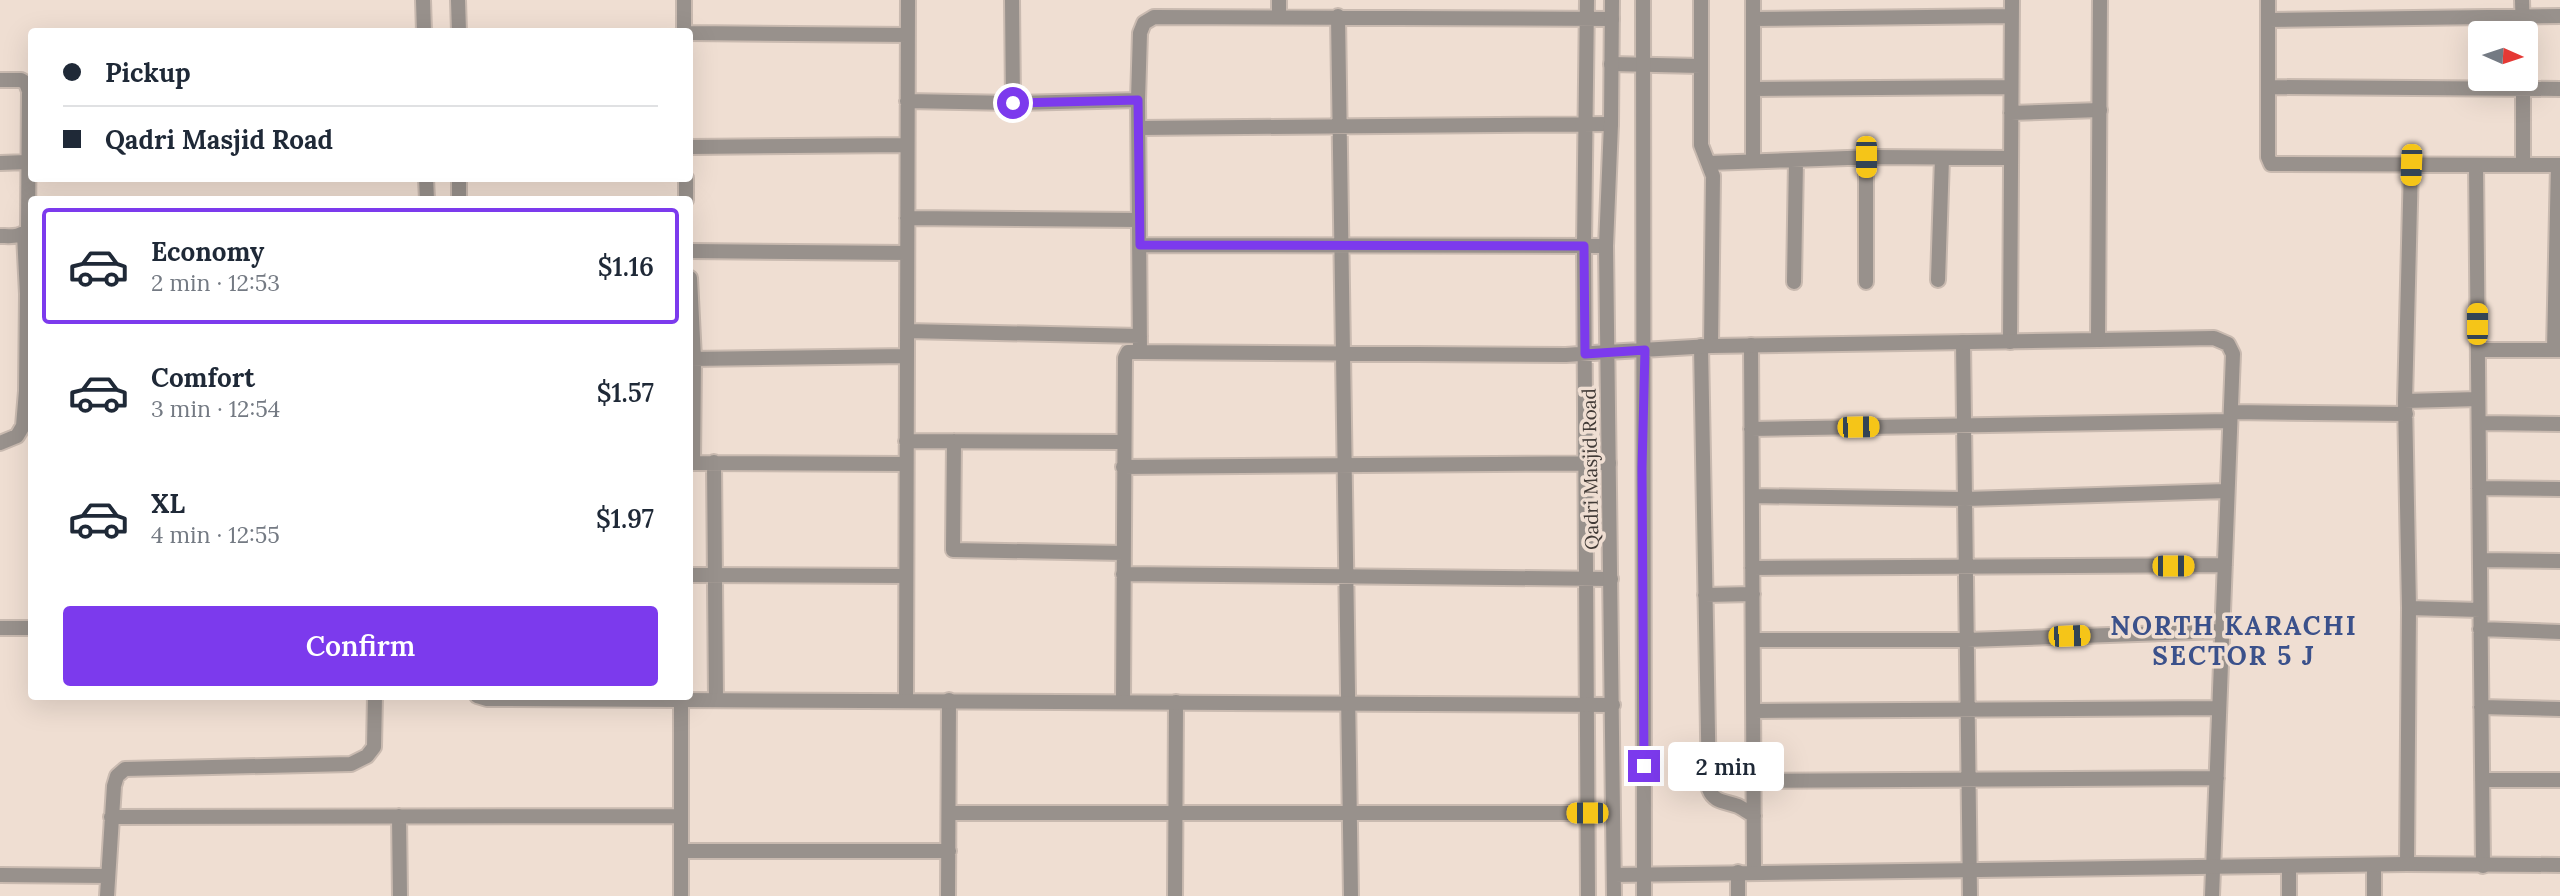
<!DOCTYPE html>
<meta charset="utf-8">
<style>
:root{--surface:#fff;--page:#f2f2f3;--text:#1f2937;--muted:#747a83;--line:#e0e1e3;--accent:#7c3aed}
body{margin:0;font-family:Lora,serif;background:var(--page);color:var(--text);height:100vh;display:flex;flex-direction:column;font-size:26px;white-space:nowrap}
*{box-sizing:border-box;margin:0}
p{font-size:23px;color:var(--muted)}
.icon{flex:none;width:38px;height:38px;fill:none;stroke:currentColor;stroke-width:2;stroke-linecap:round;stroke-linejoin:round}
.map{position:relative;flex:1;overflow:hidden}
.sheet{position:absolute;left:28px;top:196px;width:665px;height:504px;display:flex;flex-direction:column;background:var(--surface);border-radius:7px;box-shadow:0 7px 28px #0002}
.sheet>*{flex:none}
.banner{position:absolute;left:28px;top:28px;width:665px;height:154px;border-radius:7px;box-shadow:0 7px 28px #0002;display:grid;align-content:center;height:154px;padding:0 35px;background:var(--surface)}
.needle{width:46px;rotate:93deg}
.controls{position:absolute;left:2468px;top:21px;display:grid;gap:14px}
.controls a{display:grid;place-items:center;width:70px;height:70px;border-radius:7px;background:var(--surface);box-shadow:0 7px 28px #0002;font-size:35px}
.end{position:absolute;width:32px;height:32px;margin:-16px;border:9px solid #7c3aed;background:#fff;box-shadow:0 0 0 4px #fff}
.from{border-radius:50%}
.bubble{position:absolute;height:49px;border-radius:7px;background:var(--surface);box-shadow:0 7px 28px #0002;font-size:23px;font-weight:600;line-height:49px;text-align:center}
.car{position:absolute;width:21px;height:42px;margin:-21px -10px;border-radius:9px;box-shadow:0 0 5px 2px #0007;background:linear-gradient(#f5c518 24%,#345 0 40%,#f5c518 0 76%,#345 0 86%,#f5c518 0)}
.banner b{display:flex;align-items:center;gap:24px;height:66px;font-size:26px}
.banner b+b{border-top:2px solid var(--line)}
.banner i{width:18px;height:18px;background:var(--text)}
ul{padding:12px 0 0;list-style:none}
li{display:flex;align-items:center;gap:21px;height:116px;margin:0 14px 10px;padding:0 21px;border:4px solid transparent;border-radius:7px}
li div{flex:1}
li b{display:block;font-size:26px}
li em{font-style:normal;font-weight:600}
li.current{border-color:var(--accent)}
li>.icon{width:63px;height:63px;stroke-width:1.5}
.action{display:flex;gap:14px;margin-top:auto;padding:14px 35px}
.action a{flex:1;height:80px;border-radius:7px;background:var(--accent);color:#fff;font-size:28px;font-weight:600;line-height:80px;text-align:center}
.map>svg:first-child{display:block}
</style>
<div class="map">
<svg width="2560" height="896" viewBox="0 0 2560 896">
<rect width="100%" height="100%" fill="#efded2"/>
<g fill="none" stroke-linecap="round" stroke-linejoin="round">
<!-- minor casing -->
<g stroke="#c9bab0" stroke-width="18">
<path id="minor" d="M1012,0l1,103
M1279,0v17
M1587,0l-3,246 4,650
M1701,0v145l12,31 -2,170
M1753,0v161
M2268,0v157l3,7 289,1
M2522,0l1,33
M1338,16l13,880
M1753,19l258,-3
M2268,20l292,-4
M684,32v-32
M690,33l218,2
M1611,64l90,2
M2523,79v86
M0,80h21l5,3 3,8 -1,138c-7,9 -18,7 -28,7
M2268,87l292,2
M1753,89l258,-2
M907,101l106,2 125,-3 2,-67 4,-10 10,-6 458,2
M2011,113l89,-3
M1139,128l472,-4
M690,147l217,-2
M0,163l28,-1
M1709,163l166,-6 136,1
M2476,165l7,701
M686,178v22
M907,218l232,2
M1140,245l466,1
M690,251l217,2
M690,278l4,81 -1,104
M1938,280l4,-122
M1794,282l2,-122
M1866,282v-125
M907,331l233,5
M2098,340l116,-2 14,6 5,10 -21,542
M1963,342l7,554
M2010,342l2,-342
M1751,345l3,527
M1701,346l8,443c5,14 17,12 29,17 6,3 11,7 16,10
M2478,350h82
M2554,350l4,-185
M1140,352l426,3 41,-3
M690,359l217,-3
M2405,401l73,-2
M2231,412l175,2
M2480,423l80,1
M1751,429l479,-8
M906,441l217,1
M954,441l-1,109 170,3
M0,443l17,-7 6,-10 3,-35 1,-97 -3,-60
M714,462l2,238
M690,463l216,1
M1123,467l486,-4
M2479,488l81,1
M1752,496l213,3 262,-8
M2480,560l80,1
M1752,568l473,-3
M1123,574l488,5
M690,575l216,1
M1705,595l48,-1
M2409,608l71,2
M2480,629l80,3
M1753,640h214l255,-9
M906,700l2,-700
M1123,701l2,-343 3,-6h12l-2,-252
M2481,707l79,2
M1753,711l466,-3
M2482,780h78
M1754,781l463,-3
M949,813h663
M399,816l1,80
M111,817l570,-1
M681,851h268
M2407,864l2,-256 -4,-207 6,-236
M2374,866v30
M0,875l108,1
M107,896l7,-110 3,-10 8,-7 226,-5 16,-8 7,-9 1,-51
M681,896v-197
M948,896l1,-196
M1175,896l1,-194
M1738,896v-24
M2289,896v-29"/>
</g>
<!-- tertiary casing -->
<g stroke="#c9bab0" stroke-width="18">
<path id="tertiary" d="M423,0l1,32
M458,0l1,32
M1612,0l-1,124 -5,122 8,650
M1643,0l1,896
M426,178l1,22
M459,178v22
M1607,352l104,-6 387,-6 2,-340
M0,628h32
M477,696l10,3 1126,6
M1614,875l793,-11 153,1"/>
</g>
<!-- minor -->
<use href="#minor" stroke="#98918c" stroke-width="14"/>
<!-- tertiary -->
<use href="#tertiary" stroke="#98918c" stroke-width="14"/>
</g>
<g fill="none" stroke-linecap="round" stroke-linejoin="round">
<!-- route -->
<path stroke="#7c3aed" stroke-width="9" d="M1013,103l125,-3 2,145 444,1 1,108 60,-4 -3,118 2,298"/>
</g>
<g text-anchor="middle" stroke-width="7" stroke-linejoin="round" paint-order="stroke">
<!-- street labels -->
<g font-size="19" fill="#423b37" stroke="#efded2">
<text transform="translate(1590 469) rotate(-91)" y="7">Qadri Masjid Road</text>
</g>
<!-- district labels -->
<g font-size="26" font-weight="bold" letter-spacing="2" fill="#3b518b" stroke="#efded2">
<text x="2234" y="635">NORTH KARACHI<tspan x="2234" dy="30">SECTOR 5 J</tspan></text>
</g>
</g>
</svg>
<div class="controls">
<a><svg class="needle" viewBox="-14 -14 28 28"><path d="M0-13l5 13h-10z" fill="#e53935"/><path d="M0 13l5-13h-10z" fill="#747a83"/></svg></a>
</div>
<i class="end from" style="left:1013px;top:103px"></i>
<i class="end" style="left:1644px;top:766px"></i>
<div class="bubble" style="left:1668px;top:742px;width:116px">2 min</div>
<i class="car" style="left:1866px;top:157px;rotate:180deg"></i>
<i class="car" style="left:2411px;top:165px;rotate:182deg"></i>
<i class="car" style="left:2477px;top:324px;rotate:0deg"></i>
<i class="car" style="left:1858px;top:427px;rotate:89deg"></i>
<i class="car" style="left:2173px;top:566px;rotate:90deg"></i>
<i class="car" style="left:2069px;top:636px;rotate:88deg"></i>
<i class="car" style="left:1587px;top:813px;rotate:270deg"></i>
<div class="banner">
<b><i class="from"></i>Pickup</b>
<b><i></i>Qadri Masjid Road</b>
</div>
<section class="sheet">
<ul>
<li class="current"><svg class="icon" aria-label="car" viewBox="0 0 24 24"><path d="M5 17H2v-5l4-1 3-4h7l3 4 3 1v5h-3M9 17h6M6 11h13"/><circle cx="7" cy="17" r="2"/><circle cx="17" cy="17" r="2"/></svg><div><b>Economy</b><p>2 min · 12:53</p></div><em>$1.16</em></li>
<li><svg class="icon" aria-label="car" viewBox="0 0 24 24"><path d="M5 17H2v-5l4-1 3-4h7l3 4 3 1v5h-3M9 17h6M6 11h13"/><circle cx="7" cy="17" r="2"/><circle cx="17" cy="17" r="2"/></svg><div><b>Comfort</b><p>3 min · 12:54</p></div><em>$1.57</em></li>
<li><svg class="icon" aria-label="car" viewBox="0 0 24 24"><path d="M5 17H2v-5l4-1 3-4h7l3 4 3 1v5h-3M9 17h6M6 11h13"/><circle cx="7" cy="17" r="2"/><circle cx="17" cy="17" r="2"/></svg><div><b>XL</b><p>4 min · 12:55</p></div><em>$1.97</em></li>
</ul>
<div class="action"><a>Confirm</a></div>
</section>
</div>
